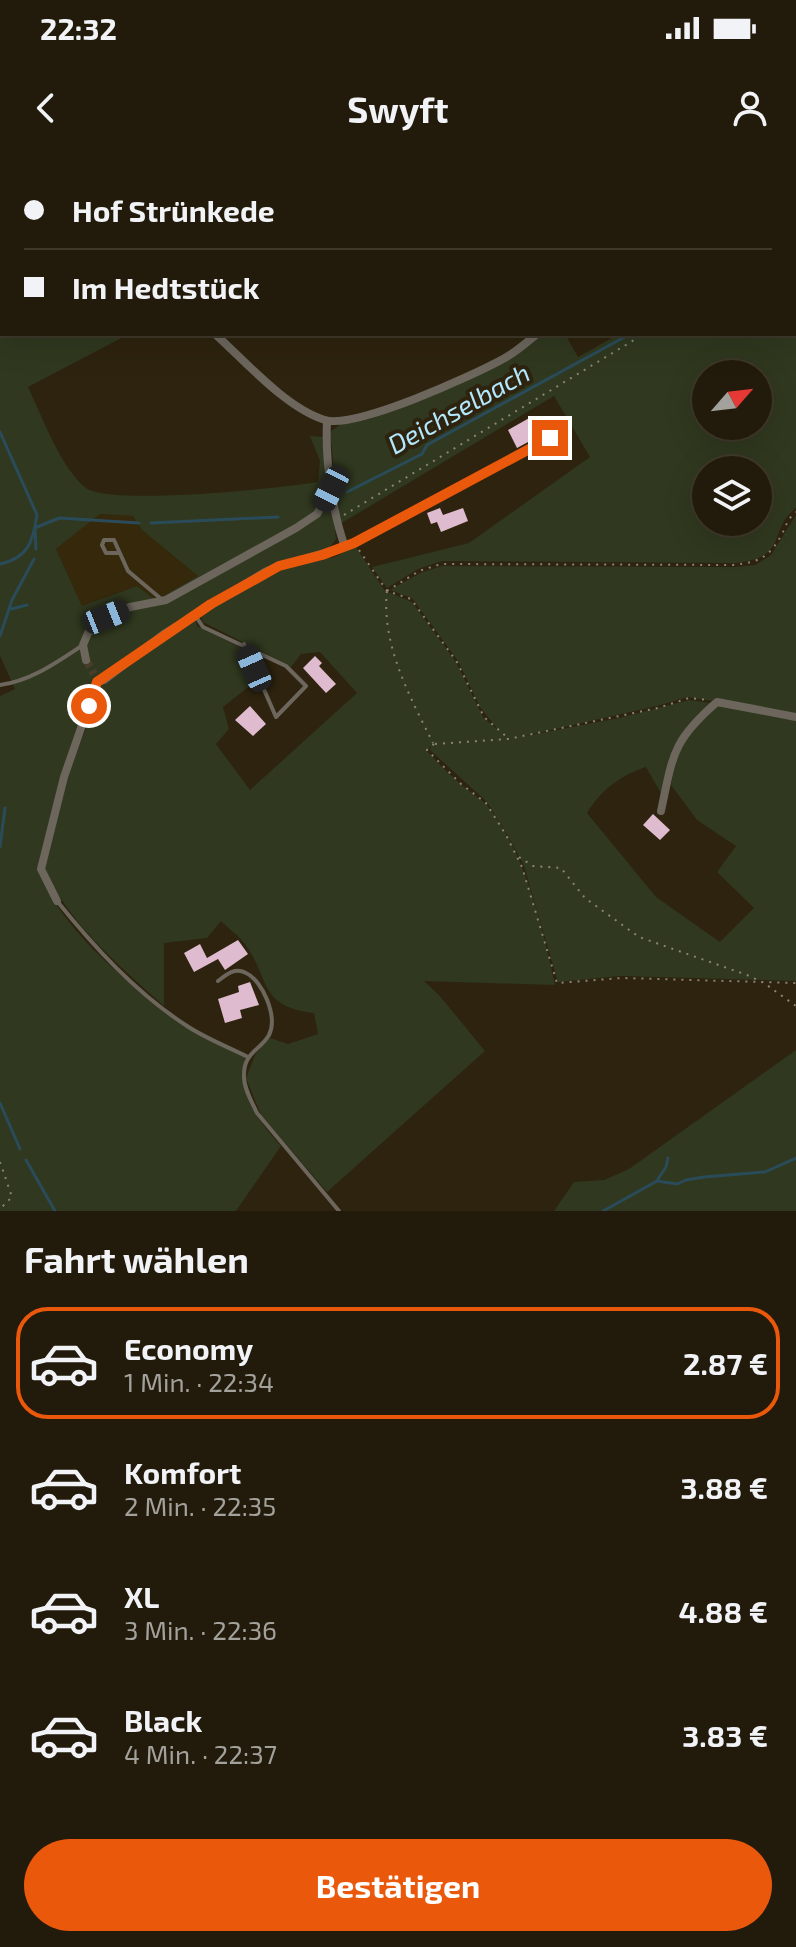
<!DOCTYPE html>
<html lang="de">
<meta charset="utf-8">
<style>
:root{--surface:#221a0a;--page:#2a2313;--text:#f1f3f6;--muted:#a2a19c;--line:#3f382b;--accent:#ea580c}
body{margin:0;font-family:"Exo 2",sans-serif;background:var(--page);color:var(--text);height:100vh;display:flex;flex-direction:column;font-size:30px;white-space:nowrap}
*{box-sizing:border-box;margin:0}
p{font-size:26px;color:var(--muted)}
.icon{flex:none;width:44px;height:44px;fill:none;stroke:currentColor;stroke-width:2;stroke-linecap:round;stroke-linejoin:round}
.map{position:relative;height:1051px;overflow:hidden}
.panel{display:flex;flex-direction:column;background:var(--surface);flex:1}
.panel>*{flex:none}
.top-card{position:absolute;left:0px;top:0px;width:796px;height:176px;box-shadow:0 8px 32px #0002,0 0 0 2px var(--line);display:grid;align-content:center;height:176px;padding:0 24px;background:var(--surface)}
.needle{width:52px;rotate:62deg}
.buttons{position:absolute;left:692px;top:200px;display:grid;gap:16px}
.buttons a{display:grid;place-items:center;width:80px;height:80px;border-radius:50%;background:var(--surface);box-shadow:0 8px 32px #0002,0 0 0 2px var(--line);font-size:40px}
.end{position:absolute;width:36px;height:36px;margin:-18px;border:10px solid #ea580c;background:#fff;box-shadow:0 0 0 4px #fff}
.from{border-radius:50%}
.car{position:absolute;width:24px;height:48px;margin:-24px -12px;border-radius:10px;box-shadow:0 0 6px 2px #0007;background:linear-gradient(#222 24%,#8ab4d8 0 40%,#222 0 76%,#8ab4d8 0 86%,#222 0)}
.top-card b{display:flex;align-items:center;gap:28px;height:76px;font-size:30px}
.top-card b+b{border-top:2px solid var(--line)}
.top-card i{width:20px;height:20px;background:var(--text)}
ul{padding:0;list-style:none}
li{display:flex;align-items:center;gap:24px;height:112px;margin:0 16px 12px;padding:0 8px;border:4px solid transparent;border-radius:32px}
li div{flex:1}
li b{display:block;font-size:30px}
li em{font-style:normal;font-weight:700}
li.current{border-color:var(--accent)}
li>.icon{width:72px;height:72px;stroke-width:1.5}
h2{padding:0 24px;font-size:36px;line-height:96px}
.button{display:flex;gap:16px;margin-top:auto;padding:16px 24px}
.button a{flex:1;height:92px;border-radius:48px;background:var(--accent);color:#fff;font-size:32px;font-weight:700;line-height:92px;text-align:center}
.status{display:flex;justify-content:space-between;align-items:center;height:56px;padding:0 40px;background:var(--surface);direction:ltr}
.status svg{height:22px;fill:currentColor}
header{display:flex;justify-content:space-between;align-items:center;height:104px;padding:0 24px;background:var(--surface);font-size:36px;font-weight:700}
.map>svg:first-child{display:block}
</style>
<div class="status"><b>22:32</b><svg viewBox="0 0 49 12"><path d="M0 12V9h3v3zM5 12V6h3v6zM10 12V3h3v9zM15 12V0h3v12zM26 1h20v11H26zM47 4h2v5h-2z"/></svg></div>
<header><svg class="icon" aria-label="back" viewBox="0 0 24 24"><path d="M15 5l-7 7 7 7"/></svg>Swyft<svg class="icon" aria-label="person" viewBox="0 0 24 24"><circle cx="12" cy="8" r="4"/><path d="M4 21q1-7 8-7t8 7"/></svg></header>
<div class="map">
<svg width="796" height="1051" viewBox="0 0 796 1051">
<rect width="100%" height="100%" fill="#2d230e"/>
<!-- built -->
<path fill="#35280b" d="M100,354l33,2 9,14 56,46 -42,24 -19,-14 -55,20 -26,-57z"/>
<!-- green -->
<path fill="#30381f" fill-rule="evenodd" d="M0,0l78,2h-76v172h127l-101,53c14,29 32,80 58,101 24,18 196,0 232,-6l2,-21 -10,-25 14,1 6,36 6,66c-12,20 -37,17 -57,24 -26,10 -60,34 -85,48l3,15 43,21 16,34 -33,26 6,22 -13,15 34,46 107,-97 -37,-41 -19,2 -10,13 -88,-45 -2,-5 6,-5 67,-41 51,-14 8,1 22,-12 30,45 27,11 44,60 27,55 16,14 -19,-24 -22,-46 -46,-63 -22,-8 30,-17 22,-7 292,1 21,-2 16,-10 25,-40v200l-108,-18 -31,9 -137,31 99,-19 70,-18 22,3c-37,31 -39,46 -49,92l-16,-28c-26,9 -44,22 -59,46l69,84 64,45 34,-34 -37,-36 19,-26 -39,-26 -26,-35c8,-42 14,-53 46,-81l79,15v262l-176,-5 -62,6 -34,-116 -17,-32 -20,-32 -57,-52 1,-4 -4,5c11,12 23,24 36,35 7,6 17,12 24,19 39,49 55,120 68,180l-131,-4 15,14 46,56 -158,141 -66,-77 -15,-37 10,-25 14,-15 18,6 30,-10 -4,-21c-57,-7 -43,-35 -70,-70 -6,-8 -16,-15 -23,-22l-14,17 -43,5v63c-49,-44 -90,-78 -121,-137l24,-93 25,-63 -6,-3 -48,158c20,58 84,110 131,147 22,17 52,29 76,43 -7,37 12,61 36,88l-45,65h-236v-515l15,-7 -15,-33zM100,354l33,2 9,14 56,46 -42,24 -19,-14 -55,20 -26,-57z
M705,0h91v348c-29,22 -6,50 -62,55l-292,-2 -24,8 -31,19 -15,-21 97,-24 121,-86 -36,-61 -214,128 -10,-92 11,-8 25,-4 31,-11 121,-56 24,-19h23l13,23 41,-23h175v-172h-93zM706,214h52v52h-52zM706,310h52v52h-52z
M796,890v161h-242l20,-29 30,-2 25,-11z"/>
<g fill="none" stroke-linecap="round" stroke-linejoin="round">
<!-- stream -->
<path stroke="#2a4c5a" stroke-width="3" d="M794,54l2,-1
M0,272l37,83c-4,27 -9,43 -37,49
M347,332l75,-38 5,-9 203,-111
M151,363l127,-6
M36,389l-1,-21 24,-10 80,5
M11,449l16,-4
M0,476l12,-36 22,-41
M0,687l5,-39
M0,943l20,46
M26,1000l29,51
M658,1019l8,-12 2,-9
M603,1051l54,-30 20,3 9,-4 18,-3 61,-5 31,-14"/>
</g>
<!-- building -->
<path fill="#debbce" d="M531,257l10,18 -24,13 -9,-18z
M440,348l3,7 20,-7 5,13 -27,11 -4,-10 -6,2 -4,-11z
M315,496l7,7 -3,3 17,18 -10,9 -23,-25z
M250,546l16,18 -13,12 -18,-16z
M653,654l17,16 -10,10 -17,-15z
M238,780l10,14 -23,16 -7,-11 -24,13 -10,-19 16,-9 7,14z
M250,822l9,23 -19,5 2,8 -17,5 -7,-24 21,-7 -1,-6z"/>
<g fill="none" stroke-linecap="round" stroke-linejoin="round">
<!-- minor-tunnel -->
<path stroke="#473e2a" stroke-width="8" stroke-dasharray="8 4" stroke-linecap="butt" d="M86,500l8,14"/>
<!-- path -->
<path stroke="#8c8473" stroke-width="2" stroke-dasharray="2 6" stroke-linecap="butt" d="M794,86l2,-1
M344,355l300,-181
M359,390l28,41 24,8 46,63 27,55 24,21
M387,431l32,-20 22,-7 292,1c26,-3 36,-7 49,-31 4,-8 6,-16 14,-22
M387,431c-6,53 23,106 46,152
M434,584l-7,6 34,34 25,19 20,32 16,32 35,116 65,-5 174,5
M435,584l73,-5 150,-31 31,-10 19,2
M519,697l14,9 28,2 24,30 54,39 108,38 17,8 32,23
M0,1002l12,35 -12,12"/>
<!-- service -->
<path stroke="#6c665d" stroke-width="4" d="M586,0l2,2
M120,393h-14l-4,-8 2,-5h10l14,31 32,27
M195,455l8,12 83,39 20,20 -30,31 -32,-73
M0,525c31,-4 57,-23 83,-40
M57,741c37,46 79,92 130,125 18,12 41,21 61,31
M218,821c9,-7 17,-14 28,-8 17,8 32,44 23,62 -9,16 -26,17 -25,42 0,12 8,25 13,36l82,98"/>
<!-- minor -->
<path stroke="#6c665d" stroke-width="8" d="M79,0l2,2
M694,2l3,-2
M215,174c31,28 71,74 110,86 31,9 147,-44 178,-61 12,-6 23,-16 34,-25
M327,261c-2,38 5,90 18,126l205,-109
M86,500l-3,-15 5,-12 18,-16 24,-10 36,-7 130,-72 21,-14 14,-25
M661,651c12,-56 11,-70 56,-109l79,15
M57,741l-16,-32 23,-92 33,-95 7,-2 60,-46 101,-62 14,-6 66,-19"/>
</g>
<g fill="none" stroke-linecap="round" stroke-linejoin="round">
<!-- route -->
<path stroke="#ea580c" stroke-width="10" d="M89,546l8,-24 114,-78 68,-38 43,-11 32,-12 196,-105"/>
</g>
<g text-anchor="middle" stroke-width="8" stroke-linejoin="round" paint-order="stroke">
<!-- water labels -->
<g font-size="26" font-style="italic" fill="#b3e7fd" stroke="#2d230e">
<text transform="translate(459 249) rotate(-29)" y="9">Deichselbach</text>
</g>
</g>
</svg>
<div class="buttons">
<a><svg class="needle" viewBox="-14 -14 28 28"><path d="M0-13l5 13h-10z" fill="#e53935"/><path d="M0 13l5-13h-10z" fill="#a2a19c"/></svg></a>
<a><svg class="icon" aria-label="layers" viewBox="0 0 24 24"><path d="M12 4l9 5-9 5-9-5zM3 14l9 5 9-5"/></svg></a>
</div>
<i class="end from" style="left:89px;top:546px"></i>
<i class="end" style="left:550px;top:278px"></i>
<i class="car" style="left:331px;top:329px;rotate:207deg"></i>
<i class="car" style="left:106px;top:457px;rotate:68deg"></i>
<i class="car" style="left:254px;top:508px;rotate:336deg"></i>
<div class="top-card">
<b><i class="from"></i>Hof Strünkede</b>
<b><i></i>Im Hedtstück</b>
</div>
</div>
<section class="panel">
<h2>Fahrt wählen</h2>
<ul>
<li class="current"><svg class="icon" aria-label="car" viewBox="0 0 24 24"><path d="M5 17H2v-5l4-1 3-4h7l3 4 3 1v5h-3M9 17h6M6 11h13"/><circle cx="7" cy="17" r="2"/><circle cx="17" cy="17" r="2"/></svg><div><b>Economy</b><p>1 Min. · 22:34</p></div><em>2.87 €</em></li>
<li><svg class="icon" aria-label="car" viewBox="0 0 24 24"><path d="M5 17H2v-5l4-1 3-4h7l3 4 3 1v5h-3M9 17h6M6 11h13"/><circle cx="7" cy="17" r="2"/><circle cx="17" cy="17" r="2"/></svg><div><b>Komfort</b><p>2 Min. · 22:35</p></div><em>3.88 €</em></li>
<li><svg class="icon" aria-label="car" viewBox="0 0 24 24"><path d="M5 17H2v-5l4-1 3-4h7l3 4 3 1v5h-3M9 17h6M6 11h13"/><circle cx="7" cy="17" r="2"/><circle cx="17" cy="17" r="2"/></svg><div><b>XL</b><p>3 Min. · 22:36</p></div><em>4.88 €</em></li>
<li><svg class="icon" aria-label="car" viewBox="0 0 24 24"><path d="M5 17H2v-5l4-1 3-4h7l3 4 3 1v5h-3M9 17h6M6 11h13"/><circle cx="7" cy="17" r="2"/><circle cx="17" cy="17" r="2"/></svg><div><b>Black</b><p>4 Min. · 22:37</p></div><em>3.83 €</em></li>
</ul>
<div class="button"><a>Bestätigen</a></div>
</section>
